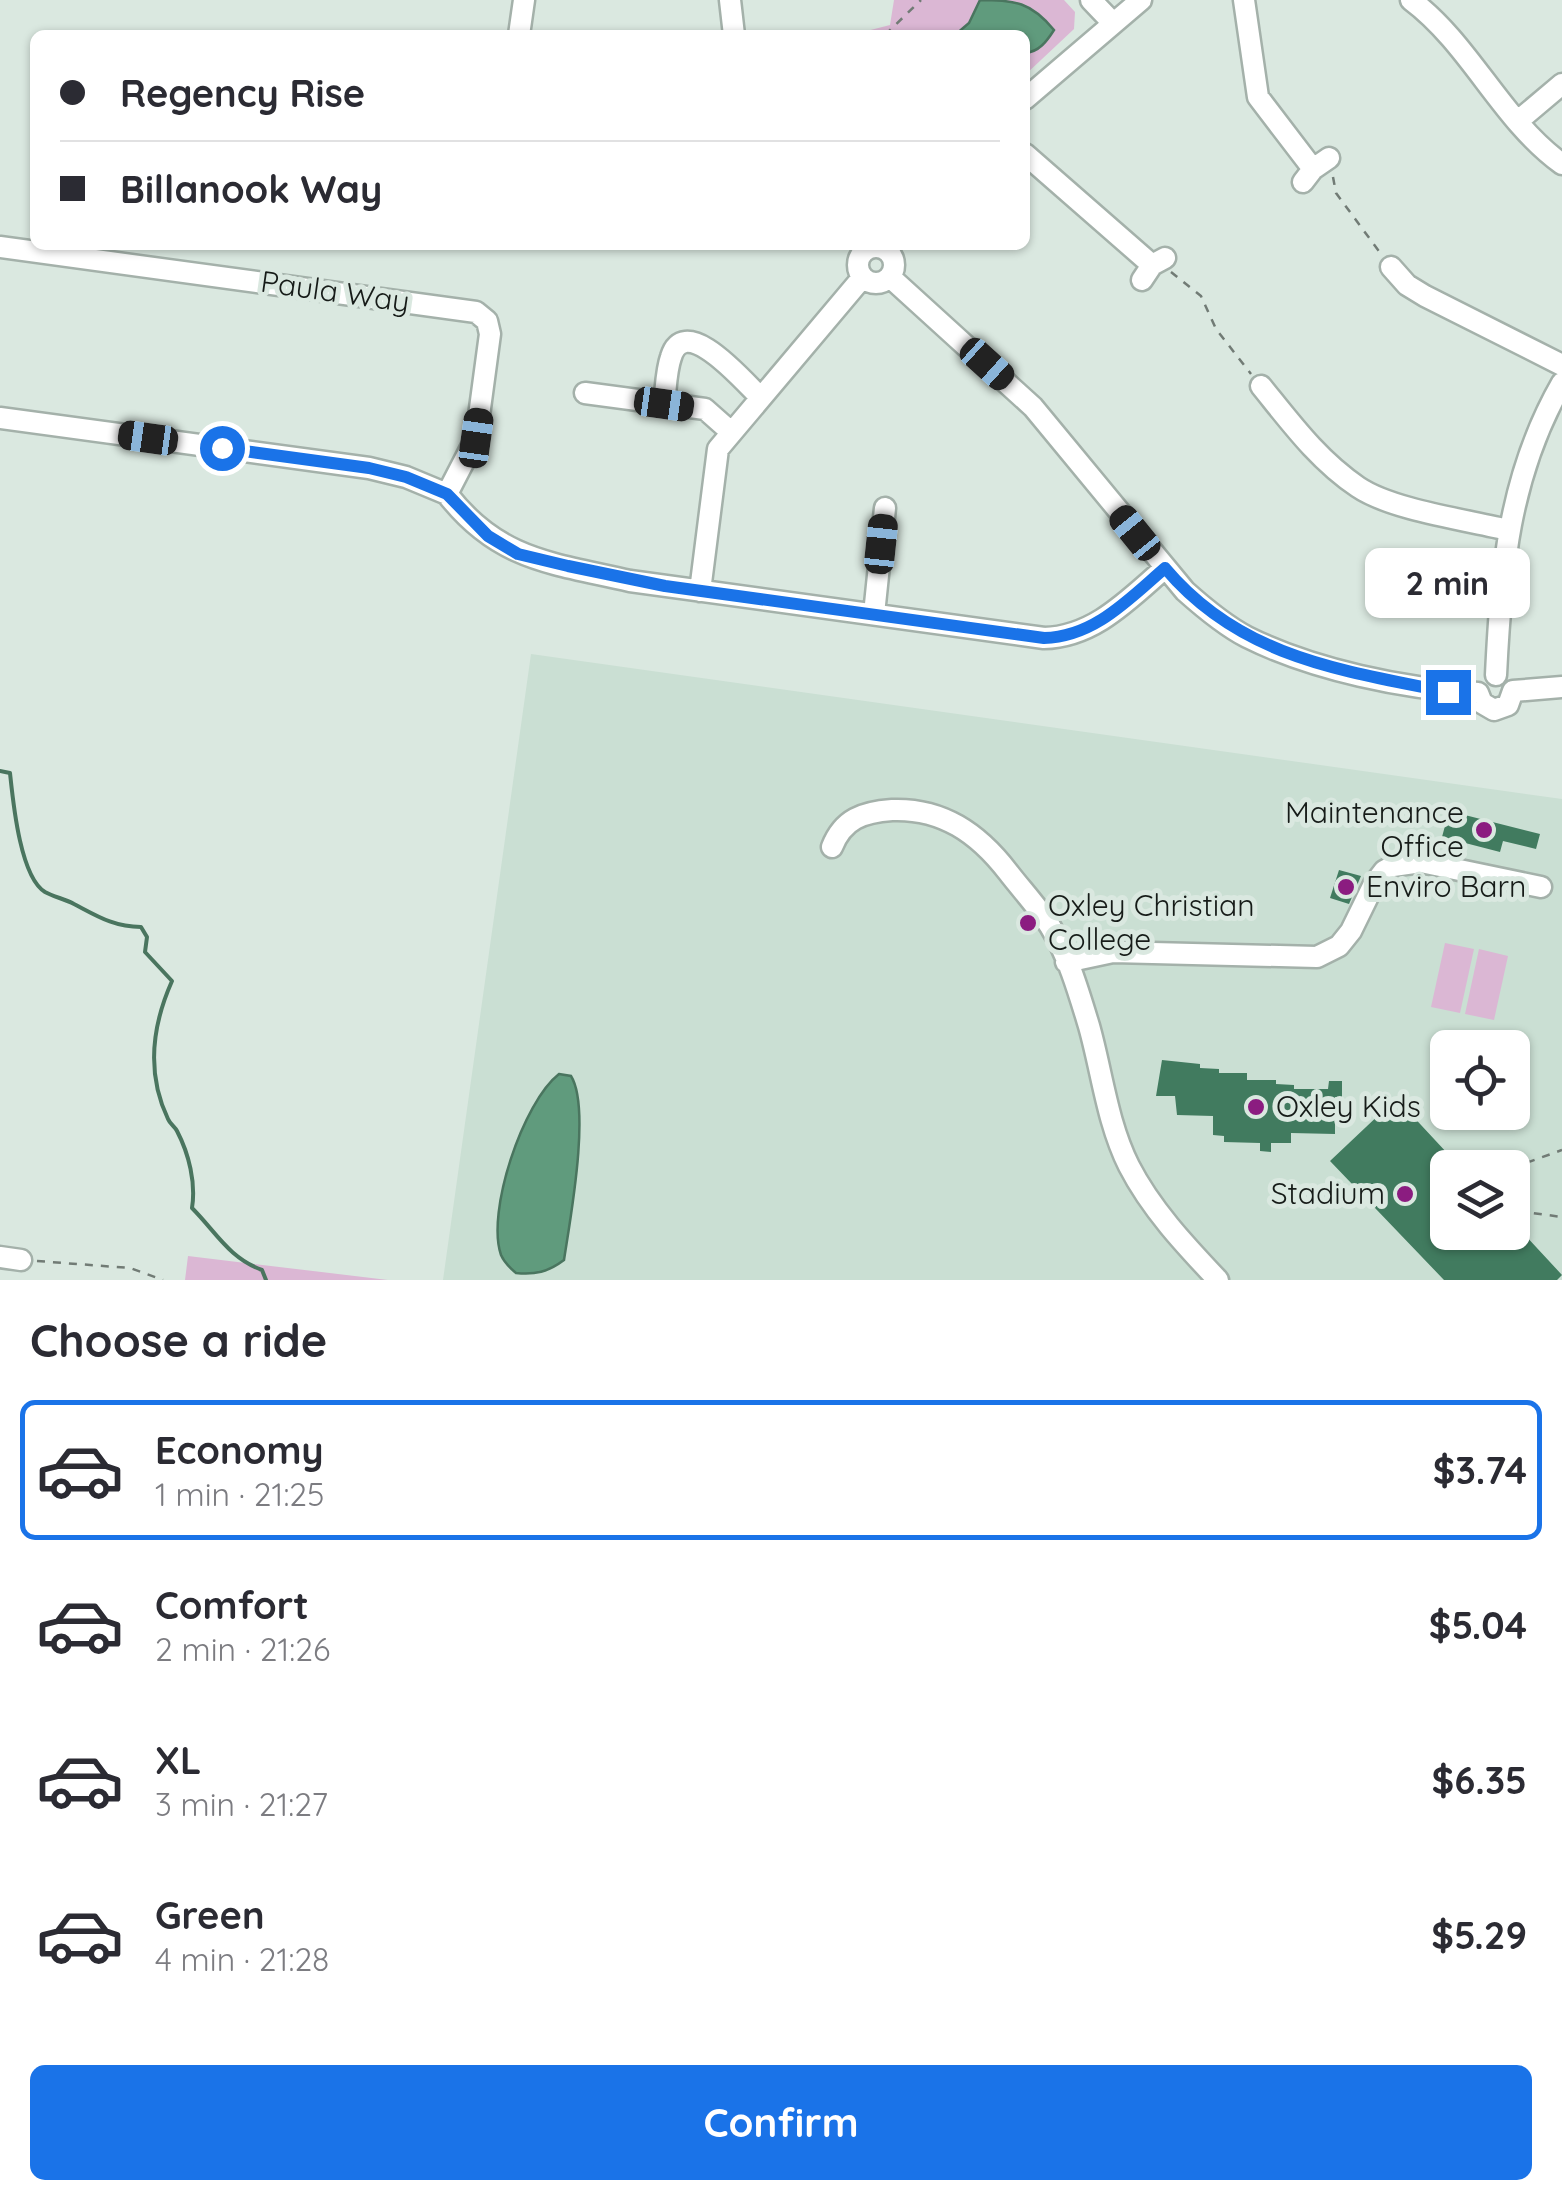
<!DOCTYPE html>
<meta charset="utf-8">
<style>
:root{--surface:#fff;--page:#f2f2f3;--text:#2b2b33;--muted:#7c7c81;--line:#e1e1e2;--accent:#1a73e8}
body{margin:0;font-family:Quicksand,sans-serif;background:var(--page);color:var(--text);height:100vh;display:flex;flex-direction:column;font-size:38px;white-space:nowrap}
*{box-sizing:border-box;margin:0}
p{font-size:32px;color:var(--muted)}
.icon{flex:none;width:55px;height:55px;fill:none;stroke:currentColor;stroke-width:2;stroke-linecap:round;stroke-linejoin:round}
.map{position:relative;height:1280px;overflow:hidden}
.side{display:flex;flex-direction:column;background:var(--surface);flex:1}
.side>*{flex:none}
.banner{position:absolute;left:30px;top:30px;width:1000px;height:220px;border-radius:15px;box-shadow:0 2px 8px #0004;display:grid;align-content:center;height:220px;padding:0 30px;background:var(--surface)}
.fabs{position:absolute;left:1430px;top:1030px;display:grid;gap:20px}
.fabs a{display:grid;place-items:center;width:100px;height:100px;border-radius:15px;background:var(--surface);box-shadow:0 2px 8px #0004;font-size:50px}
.end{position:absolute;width:45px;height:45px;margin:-22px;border:12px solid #1a73e8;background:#fff;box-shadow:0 0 0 5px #fff}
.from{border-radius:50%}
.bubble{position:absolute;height:70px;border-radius:15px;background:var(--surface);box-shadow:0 2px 8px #0004;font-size:32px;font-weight:700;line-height:70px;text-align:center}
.car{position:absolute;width:30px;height:60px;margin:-30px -15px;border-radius:12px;box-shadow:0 0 8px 2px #0007;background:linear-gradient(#222 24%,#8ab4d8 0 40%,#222 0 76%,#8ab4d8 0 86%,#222 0)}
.banner b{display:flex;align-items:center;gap:35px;height:95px;font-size:38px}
.banner b+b{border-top:2px solid var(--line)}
.banner i{width:25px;height:25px;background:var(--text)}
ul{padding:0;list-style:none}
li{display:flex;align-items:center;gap:30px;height:140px;margin:0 20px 15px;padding:0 10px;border:5px solid transparent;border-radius:15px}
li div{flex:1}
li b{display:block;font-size:38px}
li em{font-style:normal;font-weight:700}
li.active{border-color:var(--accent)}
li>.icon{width:90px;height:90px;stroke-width:1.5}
h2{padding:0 30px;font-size:45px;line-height:120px}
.cta{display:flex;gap:20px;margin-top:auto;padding:20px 30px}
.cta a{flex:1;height:115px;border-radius:15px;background:var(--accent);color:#fff;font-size:40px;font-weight:700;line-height:115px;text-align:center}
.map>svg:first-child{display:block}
</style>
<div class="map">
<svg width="1562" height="1280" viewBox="0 0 1562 1280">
<rect width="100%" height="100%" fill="#dae8e0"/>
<!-- built -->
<path fill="#cadfd3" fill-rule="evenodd" d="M531,654l1031,145v481h-1119zM1448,1048h64v64h-64zM1448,1168h64v64h-64z"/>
<!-- green -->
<path fill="#dbb7d4" d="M894,0h170l11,12 -1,17 -49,46v-40h-174l39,-10z
M1445,943l29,6 -14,64 -29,-6z
M1479,949l29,7 -14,64 -29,-6z
M188,1256l200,24h-203z"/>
<!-- water -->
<path fill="#609b7d" stroke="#4a755f" stroke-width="2.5" d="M980,0c35,0 51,2 74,30 -7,11 -15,22 -29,23v-18h-70l14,-12z
M559,1074l12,2c20,32 -1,144 -7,184 -16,12 -29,15 -48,13 -6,-5 -12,-11 -15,-18 -15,-43 22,-153 58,-181z"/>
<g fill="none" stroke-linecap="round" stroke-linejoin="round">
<!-- stream -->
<path stroke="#4a755f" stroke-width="4" d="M0,771l10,2c3,28 10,104 35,119 9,5 20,7 29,12 23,12 40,23 67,23l6,10 -2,15 27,29c-20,45 -26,92 -4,138 2,5 7,8 9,12 12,23 19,52 15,77 24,24 37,50 70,62l4,10"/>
</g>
<!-- building -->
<path fill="#417b5f" d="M1449,811l91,23 -4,15 -33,-8 -3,11 -58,-15z
M1339,870l22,6 -12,28 -19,-6z
M1162,1060l38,4v4l19,1v4h28v7h29v4l18,1v4h34l1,-8h13v16h-7v37l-44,-1v10h-20v9l-11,-1v-8l-36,-1v-6l-11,-1v-19l-36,-1 -2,-19h-19z
M1384,1110l12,12 12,-11 53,57h-13v64h64v-11l50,54 -5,5h-113l-114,-119z"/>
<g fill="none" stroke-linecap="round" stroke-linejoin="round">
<!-- minor casing -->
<g stroke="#a4b1aa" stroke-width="25">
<path id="minor" d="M730,0l4,35
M1091,0l21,22
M1244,0l14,97 55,72
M1411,0c60,45 90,120 151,164
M519,35l5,-35
M1025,99l116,-99
M1518,121l44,-37
M1025,154l127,111
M1303,182l10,-13 16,-11
M858 265a18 18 0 1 1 36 0a18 18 0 1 1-36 0Z
M0,247l476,65 11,9 3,13 -14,104 -29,56
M1391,267l16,18 18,11 137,69
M890,277l143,130 152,184c19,17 39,34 62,46 66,33 158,52 231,56
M1142,280l10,-15 13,-7
M1261,386c30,37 57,74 97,101 34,23 109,33 150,43
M585,393l120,16 26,23
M664,404c2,-15 2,-33 7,-47 14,-46 74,26 90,41
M0,418l369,50 37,9 41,17
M447,494c52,67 106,69 183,87l414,57c50,-1 85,-39 121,-70
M700,591l18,-142 144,-171
M874,614l11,-106
M1496,675c5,-104 13,-200 66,-292
M1513,691l49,-4
M1478,693l4,10 12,7 14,-5 5,-14
M832,847c11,-28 31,-35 60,-37 50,-2 86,23 116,62 13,17 30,35 42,54 18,29 29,67 39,100 13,46 18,96 40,140 22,43 56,79 89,114
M1066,962l47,-10 204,5 22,-11 12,-15 23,-47 10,-13 9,-5 28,-4 120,25
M0,1257l21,3"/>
</g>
<!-- path -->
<path stroke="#717b75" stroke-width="2.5" stroke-dasharray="8 8" stroke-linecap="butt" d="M885,35l36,-35
M1333,177l3,16 45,61
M1171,272l30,24 15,33 35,45
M1512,1168l50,-18
M1518,1211l44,6
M37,1261l93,7 33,12"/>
<!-- minor -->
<use href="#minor" stroke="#fff" stroke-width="20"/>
</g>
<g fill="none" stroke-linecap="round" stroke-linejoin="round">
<!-- route -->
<path stroke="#1a73e8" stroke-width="12" d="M222,448l147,20 37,9 41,17 41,42 30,18 50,12 97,20 379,52c50,-1 85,-39 121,-70 75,89 174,102 283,124"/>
</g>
<!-- markers -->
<g fill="#8b1c80" stroke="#dae8e0" stroke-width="4">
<circle cx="1484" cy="830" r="10"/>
<circle cx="1346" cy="887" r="10"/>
<circle cx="1028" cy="923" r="10"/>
<circle cx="1256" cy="1107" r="10"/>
<circle cx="1405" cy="1194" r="10"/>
</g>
<g text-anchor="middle" stroke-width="10" stroke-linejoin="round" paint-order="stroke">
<!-- street labels -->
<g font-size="30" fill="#161b18" stroke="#dae8e0">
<text transform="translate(335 292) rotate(8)" y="10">Paula Way</text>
</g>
<!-- poi labels -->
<g font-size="30" fill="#161b18" stroke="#dae8e0" text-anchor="start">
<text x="1464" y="823" text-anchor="end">Maintenance<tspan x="1464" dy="34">Office</tspan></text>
<text x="1366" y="897">Enviro Barn</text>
<text x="1048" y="916">Oxley Christian<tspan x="1048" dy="34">College</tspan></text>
<text x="1276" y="1117">Oxley Kids</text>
<text x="1385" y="1204" text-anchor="end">Stadium</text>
</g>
</g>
</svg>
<div class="fabs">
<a><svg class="icon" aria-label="locate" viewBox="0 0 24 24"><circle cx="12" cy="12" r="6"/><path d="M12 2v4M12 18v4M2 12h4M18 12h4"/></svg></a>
<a><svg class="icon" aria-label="layers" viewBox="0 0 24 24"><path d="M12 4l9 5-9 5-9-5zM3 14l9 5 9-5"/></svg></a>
</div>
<i class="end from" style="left:222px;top:448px"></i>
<i class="end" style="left:1448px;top:692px"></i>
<div class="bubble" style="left:1365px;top:548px;width:165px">2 min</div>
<i class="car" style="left:987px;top:364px;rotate:132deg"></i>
<i class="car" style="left:664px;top:404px;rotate:98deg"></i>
<i class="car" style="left:148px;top:438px;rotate:278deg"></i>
<i class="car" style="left:476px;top:438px;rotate:8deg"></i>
<i class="car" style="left:1135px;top:533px;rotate:321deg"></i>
<i class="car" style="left:881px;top:544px;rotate:6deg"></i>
<div class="banner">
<b><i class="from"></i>Regency Rise</b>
<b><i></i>Billanook Way</b>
</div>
</div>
<section class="side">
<h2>Choose a ride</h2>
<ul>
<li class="active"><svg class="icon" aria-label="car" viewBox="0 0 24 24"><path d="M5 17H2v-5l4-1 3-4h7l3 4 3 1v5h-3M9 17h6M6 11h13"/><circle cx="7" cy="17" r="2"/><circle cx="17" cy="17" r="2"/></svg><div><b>Economy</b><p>1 min · 21:25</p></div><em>$3.74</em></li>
<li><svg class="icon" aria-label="car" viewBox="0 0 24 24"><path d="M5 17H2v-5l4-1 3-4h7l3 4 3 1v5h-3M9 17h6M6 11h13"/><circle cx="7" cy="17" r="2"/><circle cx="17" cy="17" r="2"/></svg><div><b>Comfort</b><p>2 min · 21:26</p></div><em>$5.04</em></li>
<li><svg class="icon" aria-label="car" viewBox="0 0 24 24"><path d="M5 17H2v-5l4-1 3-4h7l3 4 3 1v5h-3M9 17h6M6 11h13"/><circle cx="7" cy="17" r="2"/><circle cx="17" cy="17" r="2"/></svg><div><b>XL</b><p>3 min · 21:27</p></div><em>$6.35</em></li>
<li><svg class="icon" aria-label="car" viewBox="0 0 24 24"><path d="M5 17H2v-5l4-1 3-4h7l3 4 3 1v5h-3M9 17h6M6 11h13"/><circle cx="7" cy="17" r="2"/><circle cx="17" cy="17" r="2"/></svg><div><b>Green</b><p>4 min · 21:28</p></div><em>$5.29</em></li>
</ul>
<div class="cta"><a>Confirm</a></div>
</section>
